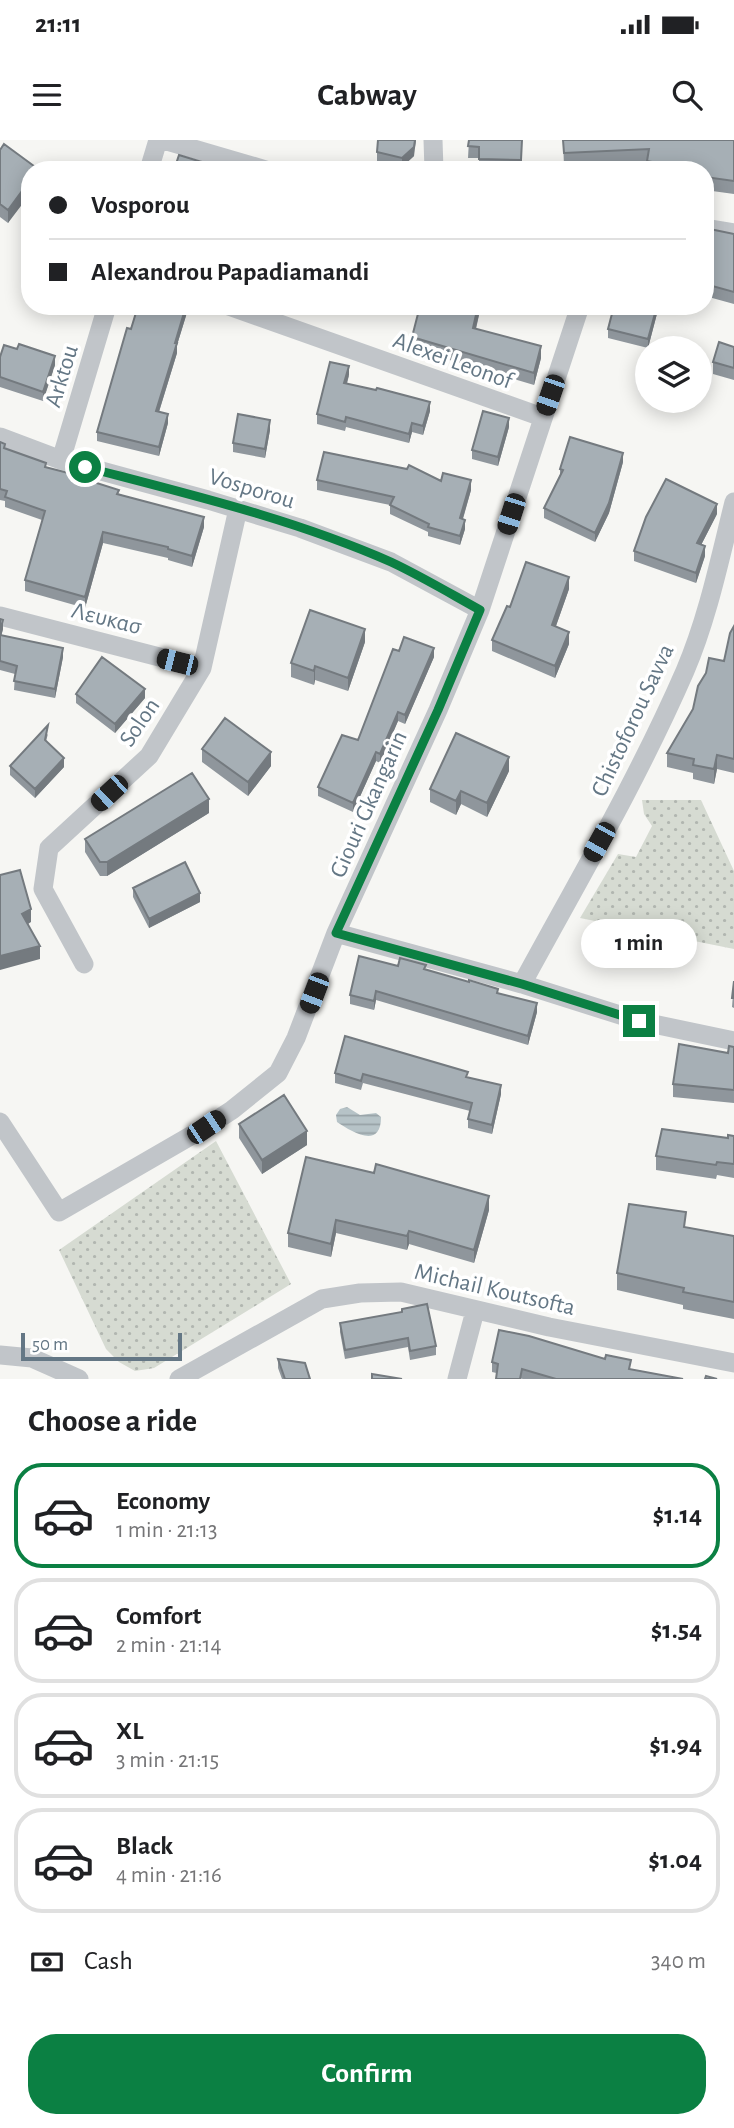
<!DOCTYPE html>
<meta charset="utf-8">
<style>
:root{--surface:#fff;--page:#f6f6f6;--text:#202124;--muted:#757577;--line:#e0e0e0;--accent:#0b8043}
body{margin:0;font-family:"Alegreya Sans",sans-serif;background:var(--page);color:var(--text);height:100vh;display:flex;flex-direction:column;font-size:26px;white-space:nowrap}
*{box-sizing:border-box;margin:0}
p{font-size:23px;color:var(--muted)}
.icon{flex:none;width:38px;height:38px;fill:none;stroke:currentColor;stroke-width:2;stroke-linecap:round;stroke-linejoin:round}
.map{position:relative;height:1239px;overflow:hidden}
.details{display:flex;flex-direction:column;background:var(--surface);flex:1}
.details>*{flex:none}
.guide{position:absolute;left:21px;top:21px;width:693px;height:154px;border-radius:28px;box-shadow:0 4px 18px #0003;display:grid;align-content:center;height:154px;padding:0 28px;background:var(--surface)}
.tools{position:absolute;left:635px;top:196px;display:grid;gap:14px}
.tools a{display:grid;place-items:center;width:77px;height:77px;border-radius:50%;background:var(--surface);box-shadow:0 4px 18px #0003;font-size:35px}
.scale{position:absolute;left:21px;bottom:18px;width:161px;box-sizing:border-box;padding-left:7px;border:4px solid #647785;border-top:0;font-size:19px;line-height:24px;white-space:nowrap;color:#647785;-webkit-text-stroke:5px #fff;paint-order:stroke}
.end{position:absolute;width:32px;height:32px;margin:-16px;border:9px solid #0b8043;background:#fff;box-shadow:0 0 0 4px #fff}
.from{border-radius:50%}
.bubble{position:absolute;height:49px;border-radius:24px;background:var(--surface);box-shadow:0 4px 18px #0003;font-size:23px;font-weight:600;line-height:49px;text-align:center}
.car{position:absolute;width:21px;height:42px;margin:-21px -10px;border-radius:9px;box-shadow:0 0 5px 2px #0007;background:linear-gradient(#222 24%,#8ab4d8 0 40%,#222 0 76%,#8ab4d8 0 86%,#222 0)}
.guide b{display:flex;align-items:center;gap:24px;height:66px;font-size:26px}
.guide b+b{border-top:2px solid var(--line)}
.guide i{width:18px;height:18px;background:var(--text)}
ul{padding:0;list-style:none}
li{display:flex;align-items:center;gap:21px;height:105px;margin:0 14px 10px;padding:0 14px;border:4px solid var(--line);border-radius:28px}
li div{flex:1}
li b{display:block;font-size:26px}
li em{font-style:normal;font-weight:600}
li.on{border-color:var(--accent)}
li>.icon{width:63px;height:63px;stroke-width:1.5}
h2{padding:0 28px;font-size:32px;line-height:84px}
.pay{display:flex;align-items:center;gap:18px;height:77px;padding:0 28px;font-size:26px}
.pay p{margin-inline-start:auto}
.primary-button{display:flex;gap:14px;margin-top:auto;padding:14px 28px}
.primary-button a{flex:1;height:80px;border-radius:28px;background:var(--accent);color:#fff;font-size:28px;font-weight:600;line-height:80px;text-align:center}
.status{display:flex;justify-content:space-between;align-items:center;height:49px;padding:0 35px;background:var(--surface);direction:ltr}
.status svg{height:19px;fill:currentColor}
header{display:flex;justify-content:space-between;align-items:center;height:91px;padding:0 28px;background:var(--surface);font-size:32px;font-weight:600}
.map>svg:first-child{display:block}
</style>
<div class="status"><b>21:11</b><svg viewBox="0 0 49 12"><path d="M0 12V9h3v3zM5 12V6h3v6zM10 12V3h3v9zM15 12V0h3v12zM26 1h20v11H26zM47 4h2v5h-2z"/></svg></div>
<header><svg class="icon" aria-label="menu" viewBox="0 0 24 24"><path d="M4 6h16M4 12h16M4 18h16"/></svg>Cabway<svg class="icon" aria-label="search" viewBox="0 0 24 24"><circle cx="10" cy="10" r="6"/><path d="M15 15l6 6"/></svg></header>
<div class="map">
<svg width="734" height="1239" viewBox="0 0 734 1239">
<defs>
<pattern id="park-dots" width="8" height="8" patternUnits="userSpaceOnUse" patternTransform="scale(1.75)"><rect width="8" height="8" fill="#d6dbd2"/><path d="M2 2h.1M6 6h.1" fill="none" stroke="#b1b6b0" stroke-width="1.8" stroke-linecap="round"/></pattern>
<pattern id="water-rules" width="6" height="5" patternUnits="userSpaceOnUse" patternTransform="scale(1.75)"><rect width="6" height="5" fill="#b6c3c7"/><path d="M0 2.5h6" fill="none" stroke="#98a3a7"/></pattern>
</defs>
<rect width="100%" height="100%" fill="#f6f6f3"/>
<!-- park -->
<path fill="url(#park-dots)" d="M642,660h59l33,71v78l-154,-31 38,-64 18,3 16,-31 -8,-12z
M216,1001l75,143 -137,84 -19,3 -16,-9 -13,-13 -47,-99z"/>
<!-- water -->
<path fill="url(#water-rules)" d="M347,967l13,8 16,-2 5,4c0,33 -29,15 -44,5l-1,-7 4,-6z"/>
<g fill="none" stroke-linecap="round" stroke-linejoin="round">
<!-- minor -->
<path stroke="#c1c5c9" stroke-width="19" d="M163,0l103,30
M433,0l1,30
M149,30l9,-30
M705,88l29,5
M229,166l313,111
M0,297l61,23 147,40 92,28 91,34 89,48
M61,320l46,-154
M0,476l202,52
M336,793l186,51 117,37 95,20
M84,824l-41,-75 6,-41 100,-92 53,-88 36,-159
M522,844c56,-103 116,-205 163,-313 23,-54 35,-113 49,-169
M0,982l59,90 147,-85 26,-17 46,-37 18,-35 40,-105 102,-223 42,-100 100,-304
M0,1215l32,3 47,21
M179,1239l143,-80 38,-6 41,-1 148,35 185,36
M457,1239l18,-68"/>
</g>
<!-- wall -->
<path fill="#8f969c" d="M469,0h53v30h-43v-12h-11z
M563,0h171v54l-29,-4v-20h-58v-8l-83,4z
M0,10l38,19 -30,54 -8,-6z
M377,12l37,4 -12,11 -25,-5z
M705,88l29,6v70l-29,-8z
M138,166h51l-12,39v8l-18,59 9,11 -9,33 -62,-15v-9z
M420,166h61l-5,23 65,29 -7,27 -122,-36v-12z
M614,166h45l-11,42 -40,-10v-9z
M734,207v33l-21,-6v-12z
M0,217l55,8 -12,36 -43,-14z
M349,235l-2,9 83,27 -7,24 -11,-3 -3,11 -63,-16 -1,4 -28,-7v-10z
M509,287l-11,39 -26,-7v-9z
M270,290l-5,28 -32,-6v-9z
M0,302l5,6 41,19 38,13 120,47 -12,40 -24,-7v-2l-65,-15 -18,65 -60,-17v-11l17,-60 -37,-13v-6l-5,-1z
M623,322l-14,51 -14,29 -51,-24v-10l16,-33v-6z
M317,340l124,1 30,9 -8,29 2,10 -5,16 -32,-9v-4l-38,-18v-9l-73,-15z
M717,374l-16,31 4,11 -9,27 -62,-22v-10z
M569,449l-13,37 13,18 -14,34 -63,-27v-11l18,-33z
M0,479l3,10 -2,7 62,21 -8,41 -41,-8 1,-16 -15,-4z
M734,486v147l-17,-4 -3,15 -21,-5v-6l-26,-6v-14l57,-92z
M365,502l-17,49 -33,-11 -1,5 -23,-8v-14z
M399,511l35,6 -29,67 -7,-3 -18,42 -4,-2 -23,51 -35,-16v-9l40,-47z
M76,554l69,4 -30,35 -39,-30z
M48,594l-2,7 18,26 -29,31 -25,-23v-9z
M202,609l69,17 -23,30 -46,-34z
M509,631l-22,46 -26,-13 -5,11 -26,-13v-13z
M209,673l-102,63h-7l-15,-24v-13z
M133,748l67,14 -51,26 -16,-31z
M398,826l28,4 72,23 39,19 -9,33 -152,-45 -2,10 -24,-6v-9z
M734,841v27l-2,-1z
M734,907v56l-61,-6v-13l55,-31z
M335,933l133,4 33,17 -9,40 -24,-6v-9l2,-8 -107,-28 -2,7 -26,-7z
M239,984l68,21 -45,29 -23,-36z
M734,996v42l-17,-3 -1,4 -60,-9v-14z
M306,1017l183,53 -15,53 -65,-19 -2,6 -71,-17 -5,24 -43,-10v-14z
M686,1087l48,9v83l-51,-10v-4l-66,-15v-17z
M402,1172l34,34v9l-26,5 -2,-13 -63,12 -5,-27v-9z
M278,1219l32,20h-28l-4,-11z
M492,1222l139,7 52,10h-160l-31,-7z"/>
<!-- shaded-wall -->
<path fill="#747a7f" d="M415,0h1l-2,16 -12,11v-9z
M30,40v14l-22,29v-13z
M186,166h3l-12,39v8l-21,68v-10z
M478,166h3l-8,34v-12z
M657,166h2l-11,42v-9z
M541,206v12l-7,27v-12z
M55,216v9l-12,36v-9z
M349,226v9l-5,17v-9z
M430,262v9l-7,24v-9z
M168,274v9l-9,33v-9z
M509,278v9l-11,39v-9z
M270,280v10l-5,28v-9z
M412,283v9l-3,11v-9z
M623,313v9l-14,51 -14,29v-9z
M471,340v10l-11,38v-10z
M717,364v10l-20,39v-10z
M204,377v10l-12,40v-11z
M465,380v9l-5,16v-9z
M103,392v11l-18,65v-11z
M705,406v10l-9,27v-10z
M569,437v12l-17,48v-12z
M3,480v9l-3,12v-10z
M365,489v13l-17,49v-13z
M569,492v12l-14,34v-12z
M63,508v9l-8,41v-9z
M434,508v9l-29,67v-9z
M315,526v14l-1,5v-14z
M145,549v9l-30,35v-9z
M398,572v9l-18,42v-9z
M271,612v14l-23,30v-14z
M376,612v9l-23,51v-9z
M717,615v14l-3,15v-15z
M509,617v14l-22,46v-14z
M64,618v9l-29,31v-9z
M461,651v13l-5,11v-14z
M209,659v14l-102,63v-14z
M200,753v9l-51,26v-9z
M31,769v13l-9,6v-14z
M40,806v13l-40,11v-14z
M376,851v9l-2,10v-9z
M537,863v9l-9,33v-9z
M501,945v9l-9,40v-9z
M307,991v14l-45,29v-14z
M489,1056v14l-15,53v-13z
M336,1080v13l-5,24v-13z
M409,1091v13l-2,6v-14z"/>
<!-- building -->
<path fill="#a6afb5" stroke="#747a7f" stroke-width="2" d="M378,0h37l-1,7 -12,11 -25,-6z
M469,0h53l-1,20 -42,-1v-12l-11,-1z
M563,0h171v41l-29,-4v-7h-14l-44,-9 2,-12 -85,4z
M4,4l34,25 -8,1v10l-22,30 -8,-6v-54z
M179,15l49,15h-54z
M705,88l29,6v58l-29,-8z
M138,166h48l-11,37h2l-21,68 12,3 -9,33 -62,-15 30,-104 4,1z
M420,166h58l-5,22 68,18 -7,27 -122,-36z
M614,166h43l-9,33 -40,-10z
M719,202l15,5v21l-21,-6z
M19,204l36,12 -12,36 -43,-15v-20l4,-12 13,4z
M330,222l19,4 -5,17 32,7 1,-2 53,14 -7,24 -11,-3 -3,11 -63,-17 -1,5 -28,-8z
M483,271l26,7 -11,39 -26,-7z
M238,274l32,6 -5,29 -32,-6z
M570,297l53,16 -14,50 -14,30 -51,-25 19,-38 -3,-1z
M0,302l5,2 -1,4 42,15 -1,4 39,10v2l35,11 -2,4 87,23 -12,39 -24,-7v-2l-65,-15 -18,65 -60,-17 20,-69 -40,-14 2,-6 -7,-2z
M324,312l83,17 2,-4 32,16 2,-8 28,7 -11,38 5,2 -5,16 -32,-9 1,-3 -39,-19 4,-8 -77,-17z
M666,339l51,25 -20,39 8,3 -9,27 -62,-22 12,-34z
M526,422l43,15 -17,48 17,7 -14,34 -63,-26 15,-34 3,1z
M310,470l55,19 -17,49 -33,-12 -1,5 -23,-8z
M0,479l3,1 -3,11z
M734,486v133l-17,-4 -3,14 -21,-4 1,-6 -27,-6 26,-44 5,-23 8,-13 3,-15 15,3 6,-28z
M0,495l63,13 -8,41 -41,-8 3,-15 -17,-5z
M404,497l30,11 -29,67 -7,-3 -18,42 -4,-2 -23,51 -35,-16 24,-52 16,5 35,-91 6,2z
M102,517l43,32 -30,35 -39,-30z
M225,578l46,34 -23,30 -46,-33z
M48,585l-3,15 19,18 -29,31 -25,-23z
M456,593l53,24 -22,46 -26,-12 -5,10 -26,-12z
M192,633l17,26 -102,63h-7l-15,-23z
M185,722l15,31 -51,26 -16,-31z
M20,730l11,39 -9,5 18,32 -40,10v-81z
M359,816l39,10 2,-8 26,7 -2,4 45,13v-2l29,9 -1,4 40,10 -9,33 -152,-45 -2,10 -24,-6z
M734,841v17h-2z
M345,896l123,36 -2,5 35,8 -9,40 -24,-6 4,-16 -109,-29 -2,7 -26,-8z
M679,904l49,9 1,-7 5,1v43l-61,-6z
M284,955l23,36 -45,29 -23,-36z
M662,989l66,9v-3l6,1v28l-17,-2 -1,3 -60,-9z
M306,1017l68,16 2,-9 113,32 -15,54 -65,-19 -2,5 -71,-16 -5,24 -43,-11z
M629,1064l57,8 -2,15 50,9v66l-51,-10 1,-4 -67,-15z
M427,1164l9,42 -26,5 -2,-13 -63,12 -5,-27 62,-11v-3z
M499,1190l30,6 76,23 1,-4 25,5 -2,9 54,10h-127l-34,-10 -2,10h-24l2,-15 -6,-2z
M278,1219l27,4 5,16h-25z
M372,1234l30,5h-30z
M706,1236l11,3h-12z"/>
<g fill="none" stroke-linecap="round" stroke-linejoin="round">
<!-- route -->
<path stroke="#0b8043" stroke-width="9" d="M85,327c103,27 209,52 306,95 30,14 60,32 89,48l-42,100 -102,223 186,51 117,37"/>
</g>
<g text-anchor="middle" stroke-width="7" stroke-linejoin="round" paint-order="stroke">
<!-- street labels -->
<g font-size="24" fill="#647785" stroke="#fff">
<text transform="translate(453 220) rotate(20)" y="8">Alexei Leonof</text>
<text transform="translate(61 236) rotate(-73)" y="8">Arktou</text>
<text transform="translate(252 348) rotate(17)" y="8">Vosporou</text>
<text transform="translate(107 478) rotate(14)" y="8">Λευκασ</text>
<text transform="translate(632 580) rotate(-65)" y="8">Chistoforou Savva</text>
<text transform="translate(139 582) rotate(-56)" y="8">Solon</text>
<text transform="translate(368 664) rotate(-66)" y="8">Giouri Gkangarin</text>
<text transform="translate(495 1149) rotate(13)" y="8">Michail Koutsofta</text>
</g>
</g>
</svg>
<div class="tools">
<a><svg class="icon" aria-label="layers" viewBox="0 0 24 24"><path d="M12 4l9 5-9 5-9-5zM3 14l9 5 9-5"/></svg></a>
</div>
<div class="scale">50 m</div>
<i class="end from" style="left:85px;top:327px"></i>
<i class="end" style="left:639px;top:881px"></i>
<div class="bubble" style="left:581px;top:779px;width:116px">1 min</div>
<i class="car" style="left:550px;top:255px;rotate:199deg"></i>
<i class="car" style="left:511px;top:374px;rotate:198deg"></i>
<i class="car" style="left:177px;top:522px;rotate:284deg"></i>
<i class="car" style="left:109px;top:653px;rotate:227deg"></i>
<i class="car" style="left:599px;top:702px;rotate:209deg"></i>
<i class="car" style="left:314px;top:853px;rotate:201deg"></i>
<i class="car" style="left:206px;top:987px;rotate:56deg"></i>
<div class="guide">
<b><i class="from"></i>Vosporou</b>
<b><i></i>Alexandrou Papadiamandi</b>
</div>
</div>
<section class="details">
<h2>Choose a ride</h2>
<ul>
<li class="on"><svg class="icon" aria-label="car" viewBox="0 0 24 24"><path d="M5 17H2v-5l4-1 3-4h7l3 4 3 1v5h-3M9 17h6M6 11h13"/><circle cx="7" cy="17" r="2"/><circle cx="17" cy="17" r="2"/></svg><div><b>Economy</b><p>1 min · 21:13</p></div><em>$1.14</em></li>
<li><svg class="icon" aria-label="car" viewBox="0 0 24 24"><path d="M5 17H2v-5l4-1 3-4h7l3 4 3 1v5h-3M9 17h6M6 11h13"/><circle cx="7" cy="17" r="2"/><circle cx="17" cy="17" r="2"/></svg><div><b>Comfort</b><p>2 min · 21:14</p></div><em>$1.54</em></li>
<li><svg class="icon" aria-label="car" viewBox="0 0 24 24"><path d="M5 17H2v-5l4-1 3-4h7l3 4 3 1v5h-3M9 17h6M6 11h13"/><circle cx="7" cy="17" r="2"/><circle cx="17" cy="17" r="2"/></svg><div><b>XL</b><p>3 min · 21:15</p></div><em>$1.94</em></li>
<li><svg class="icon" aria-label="car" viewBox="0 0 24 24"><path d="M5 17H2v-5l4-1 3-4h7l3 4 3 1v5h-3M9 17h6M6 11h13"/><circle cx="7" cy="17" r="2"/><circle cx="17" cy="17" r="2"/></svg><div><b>Black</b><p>4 min · 21:16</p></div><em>$1.04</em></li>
</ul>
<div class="pay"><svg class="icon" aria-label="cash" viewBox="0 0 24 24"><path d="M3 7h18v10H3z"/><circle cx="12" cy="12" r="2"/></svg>Cash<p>340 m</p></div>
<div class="primary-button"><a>Confirm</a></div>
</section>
